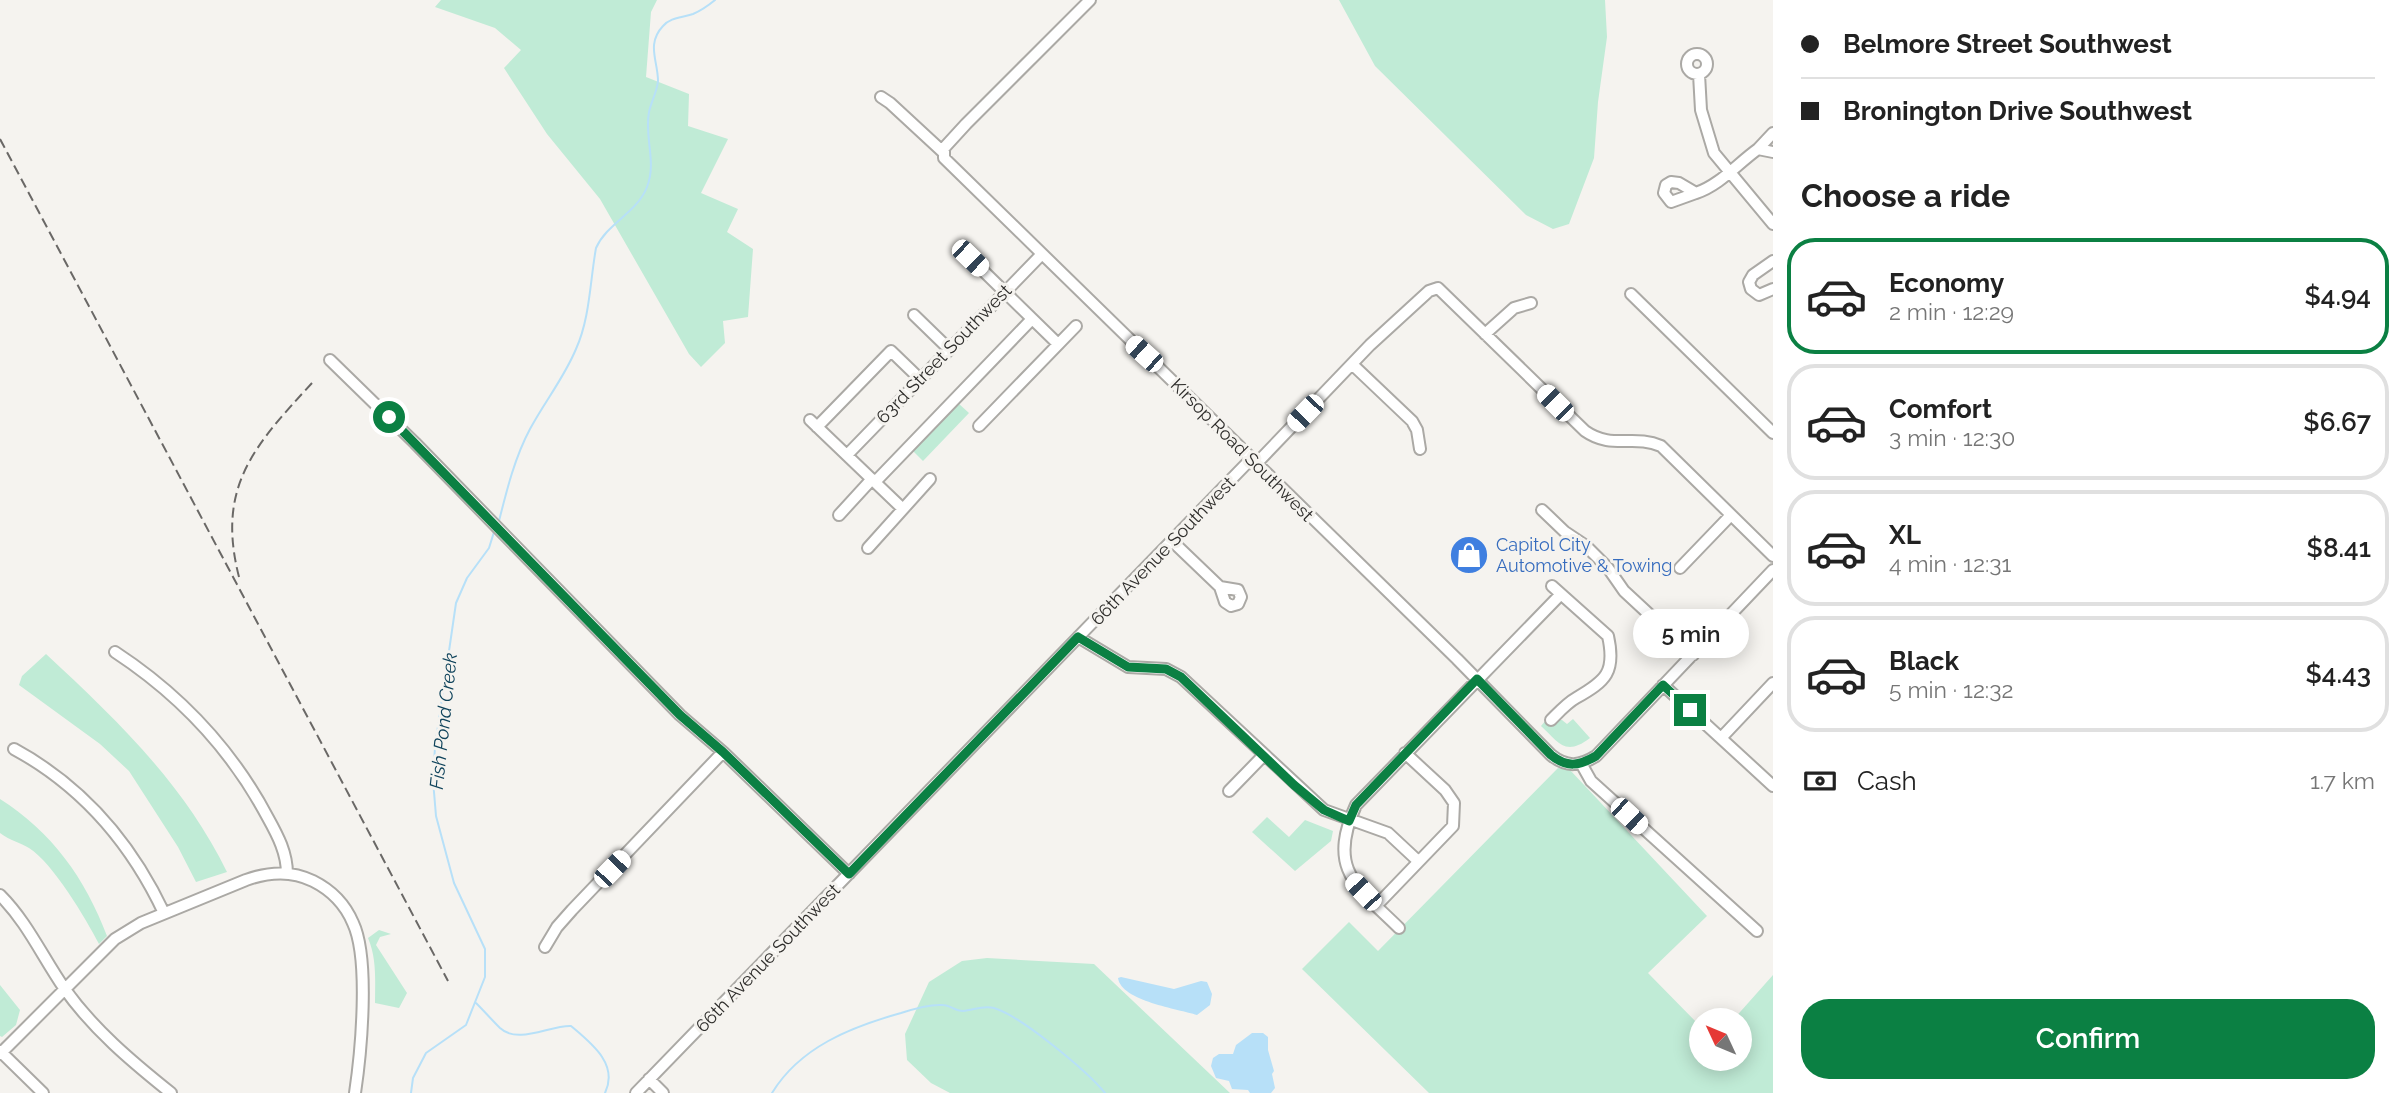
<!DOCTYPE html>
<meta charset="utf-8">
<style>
:root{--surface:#fff;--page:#f2f2f2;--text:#222;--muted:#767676;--line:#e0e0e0;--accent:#0b8043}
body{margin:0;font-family:Raleway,sans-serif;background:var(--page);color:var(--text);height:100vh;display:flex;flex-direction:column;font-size:26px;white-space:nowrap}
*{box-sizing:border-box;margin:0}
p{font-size:23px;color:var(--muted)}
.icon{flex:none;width:38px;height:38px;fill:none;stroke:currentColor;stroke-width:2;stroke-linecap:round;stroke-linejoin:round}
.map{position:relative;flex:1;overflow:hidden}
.side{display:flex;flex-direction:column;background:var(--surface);width:630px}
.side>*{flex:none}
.banner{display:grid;align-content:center;height:154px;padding:0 28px;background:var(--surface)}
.needle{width:46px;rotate:314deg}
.tools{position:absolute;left:1689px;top:1008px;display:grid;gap:14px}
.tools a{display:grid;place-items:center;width:63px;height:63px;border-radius:50%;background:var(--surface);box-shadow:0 4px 18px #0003;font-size:35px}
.end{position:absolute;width:32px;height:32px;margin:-16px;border:9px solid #0b8043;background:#fff;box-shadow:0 0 0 4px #fff}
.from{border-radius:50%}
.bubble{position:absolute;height:49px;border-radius:24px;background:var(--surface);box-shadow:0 4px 18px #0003;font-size:23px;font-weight:600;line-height:49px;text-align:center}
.car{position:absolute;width:21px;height:42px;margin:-21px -10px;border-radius:9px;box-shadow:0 0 5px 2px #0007;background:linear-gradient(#fff 24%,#345 0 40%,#fff 0 76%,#345 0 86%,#fff 0)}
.banner b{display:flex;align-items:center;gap:24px;height:66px;font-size:26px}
.banner b+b{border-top:2px solid var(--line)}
.banner i{width:18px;height:18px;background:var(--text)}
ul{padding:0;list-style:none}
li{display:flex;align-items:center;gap:21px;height:116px;margin:0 14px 10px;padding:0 14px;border:4px solid var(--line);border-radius:28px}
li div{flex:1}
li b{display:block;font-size:26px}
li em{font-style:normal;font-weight:600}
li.selected{border-color:var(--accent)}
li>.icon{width:63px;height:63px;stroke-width:1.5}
h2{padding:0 28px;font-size:32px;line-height:84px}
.pay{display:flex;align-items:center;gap:18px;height:77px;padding:0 28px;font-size:26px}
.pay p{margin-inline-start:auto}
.action{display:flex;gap:14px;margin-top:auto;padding:14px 28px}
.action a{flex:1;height:80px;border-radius:28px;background:var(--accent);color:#fff;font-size:28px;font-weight:600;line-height:80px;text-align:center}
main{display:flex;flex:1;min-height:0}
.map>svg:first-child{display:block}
</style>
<main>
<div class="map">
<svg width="1773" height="1093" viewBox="0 0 1773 1093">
<rect width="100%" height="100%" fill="#f5f3ef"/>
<!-- green -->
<path fill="#c0ebd6" d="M441,0h216l-6,12 -5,65 43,17 -1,32 40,13 -27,54 37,16 -11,23 26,17 -5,68 -25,4 2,22 -24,24 -12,-13 -89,-155 -53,-65 -43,-66 17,-18 -26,-22 -60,-21z
M1339,0h266l2,37 -9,65 -4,56 -25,66 -16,5 -27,-14 -151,-149z
M958,403l11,10 -46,48 -11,-11z
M46,654c71,66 138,130 181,218l-31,10 -18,-35 -49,-76 -29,-27 -81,-59 3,-9z
M1573,719l17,19c-26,20 -33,2 -49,-12l5,-6h16l5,4z
M1558,768l12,2 137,146 -59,57 53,54v32h39v-39h-7l40,-45v118h-344l-127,-124 47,-47 29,29z
M0,799c52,33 85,79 107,137l-8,8c-13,-25 -46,-81 -70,-96 -10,-6 -18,-7 -29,-15z
M1267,817l22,20 16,-17 28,11 -2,10 -36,30 -43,-39z
M379,930l12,4 -11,3 -4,8 31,48 -8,15 -24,-5c0,-22 2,-44 -7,-65z
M987,958l107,6 136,129h-280l-19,-10 -24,-23 -2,-26 24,-52 33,-21z
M0,985l20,25 -4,15 -14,12 -2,-1z"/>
<!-- water -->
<path fill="#b7e0f8" d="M1121,977l53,12 27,-8 6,1 5,12 -2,11 -13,10c-18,-6 -76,-14 -79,-37z
M1252,1033h11l5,4v13l6,21 -2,3 3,14 -4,5h-21l-2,-3 -16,-1 -3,-8 -13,-3 -5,-12 2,-8 6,-4h14l3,-9z"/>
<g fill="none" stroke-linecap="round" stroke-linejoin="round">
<!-- stream -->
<path stroke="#b7e0f8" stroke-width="2" d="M499,521c8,-32 16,-64 31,-92 15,-28 34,-51 46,-80 14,-31 14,-68 20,-101 11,-25 41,-35 51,-61 10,-26 -3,-49 2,-75 2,-10 8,-20 9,-31 0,-20 -12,-37 5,-55 8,-9 19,-8 30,-12 7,-3 16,-9 22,-14
M476,1003c8,8 16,17 24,25 18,17 50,-3 71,-2 20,17 48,38 34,67
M411,1093l2,-15 13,-25 40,-28 19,-48v-28l-31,-66 -18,-67 -3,-36 2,-33 21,-144 11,-25 22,-30 5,-16
M772,1093c28,-46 79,-66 129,-80 12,-4 29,-9 42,-8 7,0 12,6 20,6 11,-1 20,-6 31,-3 27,8 93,63 111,85"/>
<!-- minor casing -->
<g stroke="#aba9a5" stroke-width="14">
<path id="minor" d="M1090,0l-124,124 -22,24v10l513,501 94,96c16,13 29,11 45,1l177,-186
M1687 64a10 10 0 1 1 20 0a10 10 0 1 1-20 0Z
M1699,74l2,36 13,43 59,71
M881,97l9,6 53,49
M1773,133l-15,16 15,3
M1671,182l8,1 17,10 -25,9 -7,-9 2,-8z
M1696,193c24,-8 41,-29 62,-44
M970,258l88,86
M1773,261l-20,14 -4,7 2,7 8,6 14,-6
M1631,294l142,139
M914,315l35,34
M1485,334l29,-26 17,-5
M330,360l85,83 265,272 43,37 126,122
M1352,364l60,57 5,9 3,19
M810,420l93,89
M979,426l97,-100
M817,427l74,-76 29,28
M847,455l195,-201
M1255,465l115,-120 59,-54 9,-3 147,143c27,19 49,3 76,15l112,110
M875,482l157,-163
M1542,510l23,22 21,14 22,22 16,23 69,64
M839,515l33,-36
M1172,541l48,46
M868,548l62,-69
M1680,568l51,-53
M1220,587l18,3 3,7 -3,7 -7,2 -6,-4z
M1078,637l50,30 38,2 15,8 143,133 64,23 30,28
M115,652c64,42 117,98 153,166 10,18 19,35 19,56
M1663,685l110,101
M1551,720c8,-8 16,-17 25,-22 30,-17 40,-26 32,-62l-56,-50
M1722,737l51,-54
M14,749c68,37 117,94 150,164
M1582,765l9,16 166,150
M1229,791l34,-35
M0,895c27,27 42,61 64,93 29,41 67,73 107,105
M1376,906l77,-80 1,-23 -9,-13 -40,-37
M1399,928c-43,-42 -72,-59 -43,-123l205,-211
M545,947l12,-20 15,-17 151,-158
M0,1051l43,42
M0,1054l115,-115 26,-16 105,-43c22,-8 45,-10 67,1 18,9 32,23 40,42 17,36 8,130 2,170
M649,1079l14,14
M636,1093l614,-633"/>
</g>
<!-- minor -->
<use href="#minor" stroke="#fff" stroke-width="10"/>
<!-- rail -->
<path stroke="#6a6866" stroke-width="2" stroke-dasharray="10 5" stroke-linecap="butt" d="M0,139l448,842
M239,577c-23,-90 15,-131 73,-194"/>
</g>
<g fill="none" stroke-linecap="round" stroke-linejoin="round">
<!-- route -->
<path stroke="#0b8043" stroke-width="9" d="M389,417l291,298 43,37 126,122 229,-237 50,30 38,2 15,8 113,108 30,25 25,11 7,-16 121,-126 74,76c16,13 28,11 45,1l67,-71 27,25"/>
</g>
<!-- icons -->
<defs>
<g id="shop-disc" transform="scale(2.0125)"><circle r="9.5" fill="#3f7fe0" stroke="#f5f3ef"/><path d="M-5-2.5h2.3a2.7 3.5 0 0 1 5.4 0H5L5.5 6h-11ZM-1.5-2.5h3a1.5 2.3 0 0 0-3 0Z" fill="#fff"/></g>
</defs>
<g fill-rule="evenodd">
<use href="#shop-disc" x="1469" y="555"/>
</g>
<g text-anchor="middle" stroke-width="6" stroke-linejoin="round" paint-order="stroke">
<!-- street labels -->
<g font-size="18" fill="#2d2c2a" stroke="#f5f3ef">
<text transform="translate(944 354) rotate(-46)" y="6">63rd Street Southwest</text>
<text transform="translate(1242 450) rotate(45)" y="6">Kirsop Road Southwest</text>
<text transform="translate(1163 551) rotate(-46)" y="6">66th Avenue Southwest</text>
<text transform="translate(768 958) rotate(-46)" y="6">66th Avenue Southwest</text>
</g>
<!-- shop labels -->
<g font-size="18" fill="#366cbe" stroke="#f5f3ef" text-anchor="start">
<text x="1496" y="551">Capitol City<tspan x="1496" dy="21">Automotive &amp; Towing</tspan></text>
</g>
<!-- water labels -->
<g font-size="19" font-style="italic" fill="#0f435b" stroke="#f5f3ef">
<text transform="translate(443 721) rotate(-84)" y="7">Fish Pond Creek</text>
</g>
</g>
</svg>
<div class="tools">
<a><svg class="needle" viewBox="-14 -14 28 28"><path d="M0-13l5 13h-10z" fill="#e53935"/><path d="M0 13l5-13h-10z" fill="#767676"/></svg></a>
</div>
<i class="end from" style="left:389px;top:417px"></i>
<i class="end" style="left:1690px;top:710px"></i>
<div class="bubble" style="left:1633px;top:609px;width:116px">5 min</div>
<i class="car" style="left:970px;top:258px;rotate:134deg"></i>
<i class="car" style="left:1144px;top:354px;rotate:312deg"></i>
<i class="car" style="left:1555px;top:403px;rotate:315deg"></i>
<i class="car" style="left:1305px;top:413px;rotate:224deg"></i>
<i class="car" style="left:1629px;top:816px;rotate:133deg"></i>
<i class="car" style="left:612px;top:869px;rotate:44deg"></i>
<i class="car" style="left:1363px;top:892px;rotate:317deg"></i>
</div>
<section class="side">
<div class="banner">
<b><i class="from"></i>Belmore Street Southwest</b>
<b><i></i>Bronington Drive Southwest</b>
</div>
<h2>Choose a ride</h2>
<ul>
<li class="selected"><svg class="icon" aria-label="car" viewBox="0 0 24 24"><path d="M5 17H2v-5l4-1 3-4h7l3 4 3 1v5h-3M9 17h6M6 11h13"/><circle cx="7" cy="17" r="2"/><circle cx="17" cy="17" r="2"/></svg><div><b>Economy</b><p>2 min · 12:29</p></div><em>$4.94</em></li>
<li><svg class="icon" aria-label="car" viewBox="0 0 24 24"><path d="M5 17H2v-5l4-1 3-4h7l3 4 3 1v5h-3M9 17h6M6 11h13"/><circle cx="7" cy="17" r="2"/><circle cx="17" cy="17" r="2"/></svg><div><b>Comfort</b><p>3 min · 12:30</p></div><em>$6.67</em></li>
<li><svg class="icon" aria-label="car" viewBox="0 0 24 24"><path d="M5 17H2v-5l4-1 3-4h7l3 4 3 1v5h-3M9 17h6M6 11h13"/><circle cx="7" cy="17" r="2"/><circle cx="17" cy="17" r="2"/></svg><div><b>XL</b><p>4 min · 12:31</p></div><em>$8.41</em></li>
<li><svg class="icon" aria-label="car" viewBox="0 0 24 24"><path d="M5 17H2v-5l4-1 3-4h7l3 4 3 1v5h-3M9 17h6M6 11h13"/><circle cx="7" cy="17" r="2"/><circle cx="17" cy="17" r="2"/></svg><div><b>Black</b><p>5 min · 12:32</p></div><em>$4.43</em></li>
</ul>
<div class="pay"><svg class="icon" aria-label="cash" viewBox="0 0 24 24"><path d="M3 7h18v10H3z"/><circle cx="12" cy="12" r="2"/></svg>Cash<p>1.7 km</p></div>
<div class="action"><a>Confirm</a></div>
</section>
</main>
